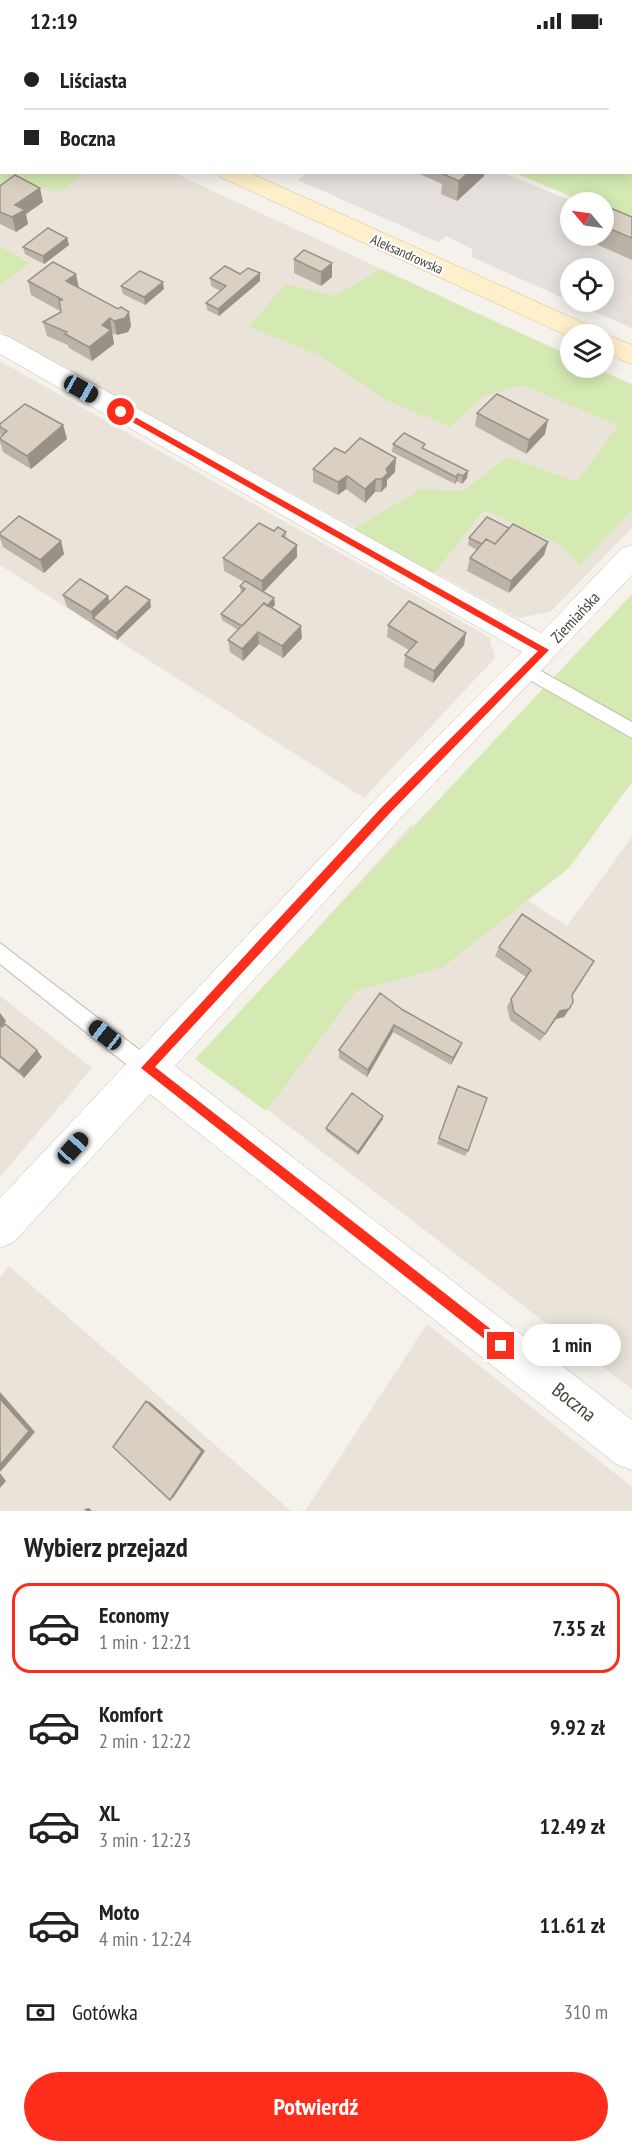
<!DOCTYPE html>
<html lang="pl">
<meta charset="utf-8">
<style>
:root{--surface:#fff;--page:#f2f2f2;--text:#222;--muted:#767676;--line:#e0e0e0;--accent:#fc2e1b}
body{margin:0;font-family:"PT Sans Narrow",sans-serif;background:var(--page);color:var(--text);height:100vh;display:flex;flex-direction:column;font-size:22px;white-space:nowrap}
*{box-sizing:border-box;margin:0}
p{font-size:20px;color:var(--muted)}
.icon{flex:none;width:33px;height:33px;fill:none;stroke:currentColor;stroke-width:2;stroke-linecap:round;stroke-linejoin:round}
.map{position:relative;height:1469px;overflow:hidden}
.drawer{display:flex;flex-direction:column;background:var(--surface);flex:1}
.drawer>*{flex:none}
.guide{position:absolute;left:0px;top:0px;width:633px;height:132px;box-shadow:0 3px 15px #0003;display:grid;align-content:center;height:132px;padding:0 24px;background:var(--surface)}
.needle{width:39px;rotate:299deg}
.tools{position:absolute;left:560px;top:150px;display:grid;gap:12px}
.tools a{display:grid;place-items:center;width:54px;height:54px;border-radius:50%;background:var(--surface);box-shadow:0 3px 15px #0003;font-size:30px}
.end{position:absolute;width:27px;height:27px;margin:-14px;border:8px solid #fc2e1b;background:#fff;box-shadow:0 0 0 3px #fff}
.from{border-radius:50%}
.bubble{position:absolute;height:42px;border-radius:21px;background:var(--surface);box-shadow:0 3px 15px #0003;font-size:20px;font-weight:700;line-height:42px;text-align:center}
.car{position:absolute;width:18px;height:36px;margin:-18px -9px;border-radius:8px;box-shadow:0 0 4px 2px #0007;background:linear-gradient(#222 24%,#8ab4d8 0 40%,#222 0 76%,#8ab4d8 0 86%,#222 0)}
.guide b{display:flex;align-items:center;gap:21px;height:57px;font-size:22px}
.guide b+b{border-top:2px solid var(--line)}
.guide i{width:15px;height:15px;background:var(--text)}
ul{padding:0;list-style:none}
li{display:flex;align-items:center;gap:18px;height:90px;margin:0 12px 9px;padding:0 12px;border:3px solid transparent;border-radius:18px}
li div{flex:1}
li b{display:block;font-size:22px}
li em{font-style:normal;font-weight:700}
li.current{border-color:var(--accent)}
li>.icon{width:54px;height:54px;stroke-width:1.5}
h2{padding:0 24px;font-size:27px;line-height:72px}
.pay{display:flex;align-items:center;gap:15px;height:66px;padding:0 24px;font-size:22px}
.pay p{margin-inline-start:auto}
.primary-button{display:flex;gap:12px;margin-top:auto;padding:12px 24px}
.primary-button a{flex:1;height:69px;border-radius:36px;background:var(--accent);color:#fff;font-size:24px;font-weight:700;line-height:69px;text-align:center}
.status{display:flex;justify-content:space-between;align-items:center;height:42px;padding:0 30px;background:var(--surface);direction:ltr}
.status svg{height:16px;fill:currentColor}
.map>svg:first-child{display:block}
</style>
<div class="status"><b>12:19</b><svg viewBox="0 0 49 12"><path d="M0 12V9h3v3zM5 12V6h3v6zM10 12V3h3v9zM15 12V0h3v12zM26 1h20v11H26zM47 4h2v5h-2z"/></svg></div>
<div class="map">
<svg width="632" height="1469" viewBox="0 0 632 1469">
<rect width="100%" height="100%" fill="#f5f1eb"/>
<!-- residential -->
<path fill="#e9e3d9" d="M0,118l2,12 172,1 396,183v12h26l36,16v144l-82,84 -32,6 -518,-286v-46l30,-23 -30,-17z
M0,319l489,276 6,21 -131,140 -364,-233z
M411,783l156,101 65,-89v552l-432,-331z
M0,954l92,72 -92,109z
M9,1224l282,245h-291v-234z
M427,1282l205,163v24h-327z"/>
<!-- industrial -->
<path fill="#e5e0dc" d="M0,0h370l-368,2 -1,5z
M307,130l197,1 70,29h-4v34h33l29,-9v101l-61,-26h32v-34h-33v33l-98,-44v-8l-26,-13 -8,6 -140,-62z"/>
<!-- green -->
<path fill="#d5eab3" d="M632,102v79l-29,-13v-8h-19l-69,-29 117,-1z
M1,104l1,26 82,1 -25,19 -37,-11 -22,6z
M0,204l30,17 -30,23z
M381,227l189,87v12h25l37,17v125l-52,55 -21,-21 -75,-34 -53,67 -78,-48 68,-40 42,2 44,-34 70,25 41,-57 -96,-40 -38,11 -34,31 -66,-28 -65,-44 -70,-28 36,-43 50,12z
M632,552v188l-63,86 -126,99 -87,24 -90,120 -71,-52z"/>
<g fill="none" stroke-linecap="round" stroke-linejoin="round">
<!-- service casing -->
<g stroke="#c1b9ad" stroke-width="2">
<path id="service" d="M525,620l107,60v16l-113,-64 -3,-5 3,-5z
M0,901l154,118 3,7 -3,7 -7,3 -7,-3 -140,-111z"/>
</g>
<!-- minor casing -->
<g stroke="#c1b9ad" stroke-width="1">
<path id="minor" d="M0,292l9,3 532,296 81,-85 10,-3v30l-234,246 -223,245 457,354v50l-16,-6 -466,-370 -136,148 -14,6v-50l374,-397 148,-149 -522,-298z"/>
</g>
<!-- secondary casing -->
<g stroke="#d6c29a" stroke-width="1">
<path id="secondary" d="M0,21h2v13h-2z
M217,130h31l347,156 4,6h-29v3l-350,-160z
M603,291l29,12v19l-29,-12v-18h-4z"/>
</g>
<!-- service -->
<use href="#service" fill="#fff" fill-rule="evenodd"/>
<!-- minor -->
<use href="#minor" fill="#fff" fill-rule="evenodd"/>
<!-- secondary -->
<use href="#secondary" fill="#ffefcb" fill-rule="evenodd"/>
</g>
<!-- wall -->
<path fill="#bbb2a8" d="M105,0h21l-2,2h-16z
M230,0h85l-2,2h-82z
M415,130h69v4l-27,25 -16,-7 1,-10z
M0,144l43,16 -17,12 2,10 -12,8 -16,-8z
M603,170l29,5v43l-43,-19 1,-5h13z
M67,196l2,7 -25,19 -19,-10 -2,-7z
M294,217l38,18 -11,9 -27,-13z
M240,232l20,7 -41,35 -12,-6 -1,-7 14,-12 -9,-5 -1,-8z
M28,239l50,7 53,38 -3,6 -11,3 -5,-2 2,11 -22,17 -23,-13 -1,-3 -21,-9 -4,-14 18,-10 -1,-1 -29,-16z
M121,244l43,3 -19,16 -22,-11z
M477,371l68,21 -19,20 -51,-28z
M0,382l63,1 4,14 -36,30 -28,-17 -3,-10v-4l1,-1 -1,-5z
M393,402l32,5 42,29 -5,6 -5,-3 -2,3 -63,-32z
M345,411l50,19 -8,8v6l-6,6h-6l-10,11 -19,-14 -8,6 -25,-13v-13z
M509,486l39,14 -4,13 -35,38 -42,-22 3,-13 7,-8 -9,-5 1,-7z
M274,489l12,1v6l11,19 -33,35 10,6 1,7 -4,3 31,30 -19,20 -24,-14 -16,17 -13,-9 -2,-12 10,-10 -16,-10 -1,-6 20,-21 -1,-7 4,-4 -20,-11 -1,-13z
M0,491l61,8 3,13 -20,19 -41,-26 -3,-9z
M63,553l45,1 2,6 40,-2 1,7 -34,33 -50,-33z
M388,583l76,20 -31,38 -29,-16 1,-12 4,-5 -22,-13z
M499,905l95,14 -22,34 -3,15 -5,7 -8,2 -16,22 -30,-21 -3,-13 4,-8 15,-22 -31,-21z
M403,968l56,40 -8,15 -58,-33 -26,45 -28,-19v-8z
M0,971l6,8 -4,6 40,30 -18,21 -24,-20z
M458,1044l10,65 -3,5 -28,-12z
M383,1074v3l-25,36 -32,-24v-3z"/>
<!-- shaded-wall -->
<path fill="#999188" d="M273,0h11v2h-13z
M294,0h21l-2,2h-19z
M469,130h15v4l-27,25 2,-20z
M40,146l3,14 -17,12 2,10 -12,8 -4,-15 3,-12z
M67,196l2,7 -25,19 -1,-8z
M332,221v14l-11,9v-14z
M260,231v8l-41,35 -1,-7z
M76,232l3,14 -13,-7z
M163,240l1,7 -19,16 -1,-8z
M129,270l2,14 -3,6 -11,3 -3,-14z
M110,276l4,26 -22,17 -3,-14 13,-22z
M548,378l-3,14 -19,20 3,-14z
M63,383l4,14 -36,30 -4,-13z
M396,416l-1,14 -8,8v6l-6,6 1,-13 4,-10z
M468,429l-1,7 -5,6 1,-8z
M458,432l-1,7 -2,3 1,-7z
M347,434l-1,13 -8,6v-13z
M376,437l-1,13 -10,11v-14z
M61,499l3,13 -20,19 -4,-13z
M548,500l-4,13 -35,38 2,-12z
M297,503v12l-35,36v-12z
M108,554l3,13 -18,9 -2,-6z
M274,556l1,7 -29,30 -1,-7z
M150,558l1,7 -34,33 -1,-7z
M301,584l1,12 -19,20 -1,-12z
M258,590l1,12 -16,17 -1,-12z
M466,591l-2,12 -31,38 1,-12z
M573,960l-9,15 -8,2 -16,22 20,-30z
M0,971l6,8 -6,7z
M394,983l-1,7 -26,45 1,-7z
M462,1001l-3,7 -8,15 2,-7z
M37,1008l5,7 -18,21 -5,-7z
M383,1074v3l-25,36v-3z
M0,1350l35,40 -35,40z
M146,1359l4,1 55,49 -32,47 -3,2z
M0,1431l6,8 -6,7z
M89,1466l3,3h-6l-2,-2z"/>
<!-- building -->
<path fill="#dacfc3" stroke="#999188" stroke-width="1.5" d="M446,130h23l-10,9 -16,-7z
M15,133l25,13 -25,17 10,5 -13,7 -12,-5v-26z
M608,165l24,10v21l-29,-12v-14z
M48,186l19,10 -24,18 -20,-9z
M304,208l28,13 -11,9 -27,-13z
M53,220l23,12 -10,7 52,28 3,-2 8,5 -4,6 -11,3 -4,-3 -8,7 9,5 -22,17 -24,-13 2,-2 -24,-10 18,-10 -2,-12h4l-35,-19z
M225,224l15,8 8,-6 12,5 -42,36 -12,-6 20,-17 -16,-8z
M140,229l23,11 -19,15 -23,-11z
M497,352l51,26 -19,20 -52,-27z
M25,362l38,21 -36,31 -27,-17v-1l7,-7 -7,-4v-3z
M404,391l21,11 -3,4 46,23 -5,5 -5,-2 -2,3 -63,-33z
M360,396l36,20 -10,11 2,4 -6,6h-6l-11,10 -18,-13 -9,6 -25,-13 22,-21 10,5z
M19,474l42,25 -21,19 -40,-25v-2z
M487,475l22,11 -14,16 -9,-5 -4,5 -13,-6z
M259,481l15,8 4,-4 8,5 -4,4 15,9 -35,36 -39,-23z
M513,482l35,18 -37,39 -41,-23 16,-19 9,5z
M80,537l28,17 -17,16 -28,-17z
M245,539l29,17 -7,8 -3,-3 -22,23 -21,-12 24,-25 -5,-3z
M126,544l24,14 -34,33 -23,-15z
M409,559l57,32 -32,38 -29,-16 12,-13 -29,-17z
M264,561l37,23 -19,20 -24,-14 -16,17 -14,-9z
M522,872l72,47 -22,34 1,7 -4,7 -9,2 -15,23 -31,-22 -3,-13 20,-29 -32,-23z
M380,951l23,17 59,33 -9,15 -59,-33 -26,45 -29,-20z
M5,982l32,26 -18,21 -19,-15v-31l2,2z
M458,1044l29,12 -19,53 -29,-13z
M352,1051l31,23 -25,36 -32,-24z
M0,1357l29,32 -29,34z
M146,1359l56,50 -32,49 -57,-53z"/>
<!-- route -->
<path fill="#fc2e1b" d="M121,367l428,241 -160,164 -234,253 351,274v9l-5,2 -360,-284 241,-261 156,-156 -420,-237z"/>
<g text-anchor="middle" stroke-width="4.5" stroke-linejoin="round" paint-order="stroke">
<!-- far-street labels -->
<g font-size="14" fill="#4a4238" stroke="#fff">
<text transform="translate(407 212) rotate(24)" y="5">Aleksandrowska</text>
</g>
<!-- street labels -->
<g font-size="16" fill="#4a4238" stroke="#fff">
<text transform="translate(575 575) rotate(-47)" y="6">Ziemiańska</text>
</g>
<!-- near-street labels -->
<g font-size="20" fill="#4a4238" stroke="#fff">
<text transform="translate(574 1360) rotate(38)" y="7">Boczna</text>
</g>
</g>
</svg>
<div class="tools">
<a><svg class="needle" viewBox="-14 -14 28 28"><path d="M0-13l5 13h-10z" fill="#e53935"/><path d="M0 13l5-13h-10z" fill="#767676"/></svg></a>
<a><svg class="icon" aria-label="locate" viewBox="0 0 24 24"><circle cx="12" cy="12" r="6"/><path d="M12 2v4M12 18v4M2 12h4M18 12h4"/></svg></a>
<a><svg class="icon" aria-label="layers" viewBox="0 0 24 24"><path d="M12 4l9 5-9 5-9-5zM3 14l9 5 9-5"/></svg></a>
</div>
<i class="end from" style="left:121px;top:370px"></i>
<i class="end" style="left:501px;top:1304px"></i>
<div class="bubble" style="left:522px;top:1282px;width:99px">1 min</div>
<i class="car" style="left:81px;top:347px;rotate:119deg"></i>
<i class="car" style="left:105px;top:993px;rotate:308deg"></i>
<i class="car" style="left:73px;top:1106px;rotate:42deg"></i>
<div class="guide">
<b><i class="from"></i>Liściasta</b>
<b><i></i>Boczna</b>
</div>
</div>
<section class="drawer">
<h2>Wybierz przejazd</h2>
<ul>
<li class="current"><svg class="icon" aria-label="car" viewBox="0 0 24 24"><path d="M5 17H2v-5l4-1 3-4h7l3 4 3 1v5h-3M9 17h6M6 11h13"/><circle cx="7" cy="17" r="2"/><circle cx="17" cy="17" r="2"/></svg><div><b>Economy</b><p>1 min · 12:21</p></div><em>7.35 zł</em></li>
<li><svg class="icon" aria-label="car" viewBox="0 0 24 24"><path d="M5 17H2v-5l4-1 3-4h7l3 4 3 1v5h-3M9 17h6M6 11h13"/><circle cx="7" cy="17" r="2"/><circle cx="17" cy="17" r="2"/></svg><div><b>Komfort</b><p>2 min · 12:22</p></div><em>9.92 zł</em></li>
<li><svg class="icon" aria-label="car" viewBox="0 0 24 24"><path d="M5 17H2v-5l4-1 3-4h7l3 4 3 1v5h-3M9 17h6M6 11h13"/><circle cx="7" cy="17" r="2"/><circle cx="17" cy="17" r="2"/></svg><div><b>XL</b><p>3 min · 12:23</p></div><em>12.49 zł</em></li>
<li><svg class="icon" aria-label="car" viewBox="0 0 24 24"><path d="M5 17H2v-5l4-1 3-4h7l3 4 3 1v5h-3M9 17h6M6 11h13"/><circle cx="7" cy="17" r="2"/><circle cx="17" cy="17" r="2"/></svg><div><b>Moto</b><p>4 min · 12:24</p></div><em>11.61 zł</em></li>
</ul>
<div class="pay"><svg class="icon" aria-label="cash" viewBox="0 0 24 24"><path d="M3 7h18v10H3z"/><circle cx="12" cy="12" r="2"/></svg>Gotówka<p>310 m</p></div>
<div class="primary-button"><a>Potwierdź</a></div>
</section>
